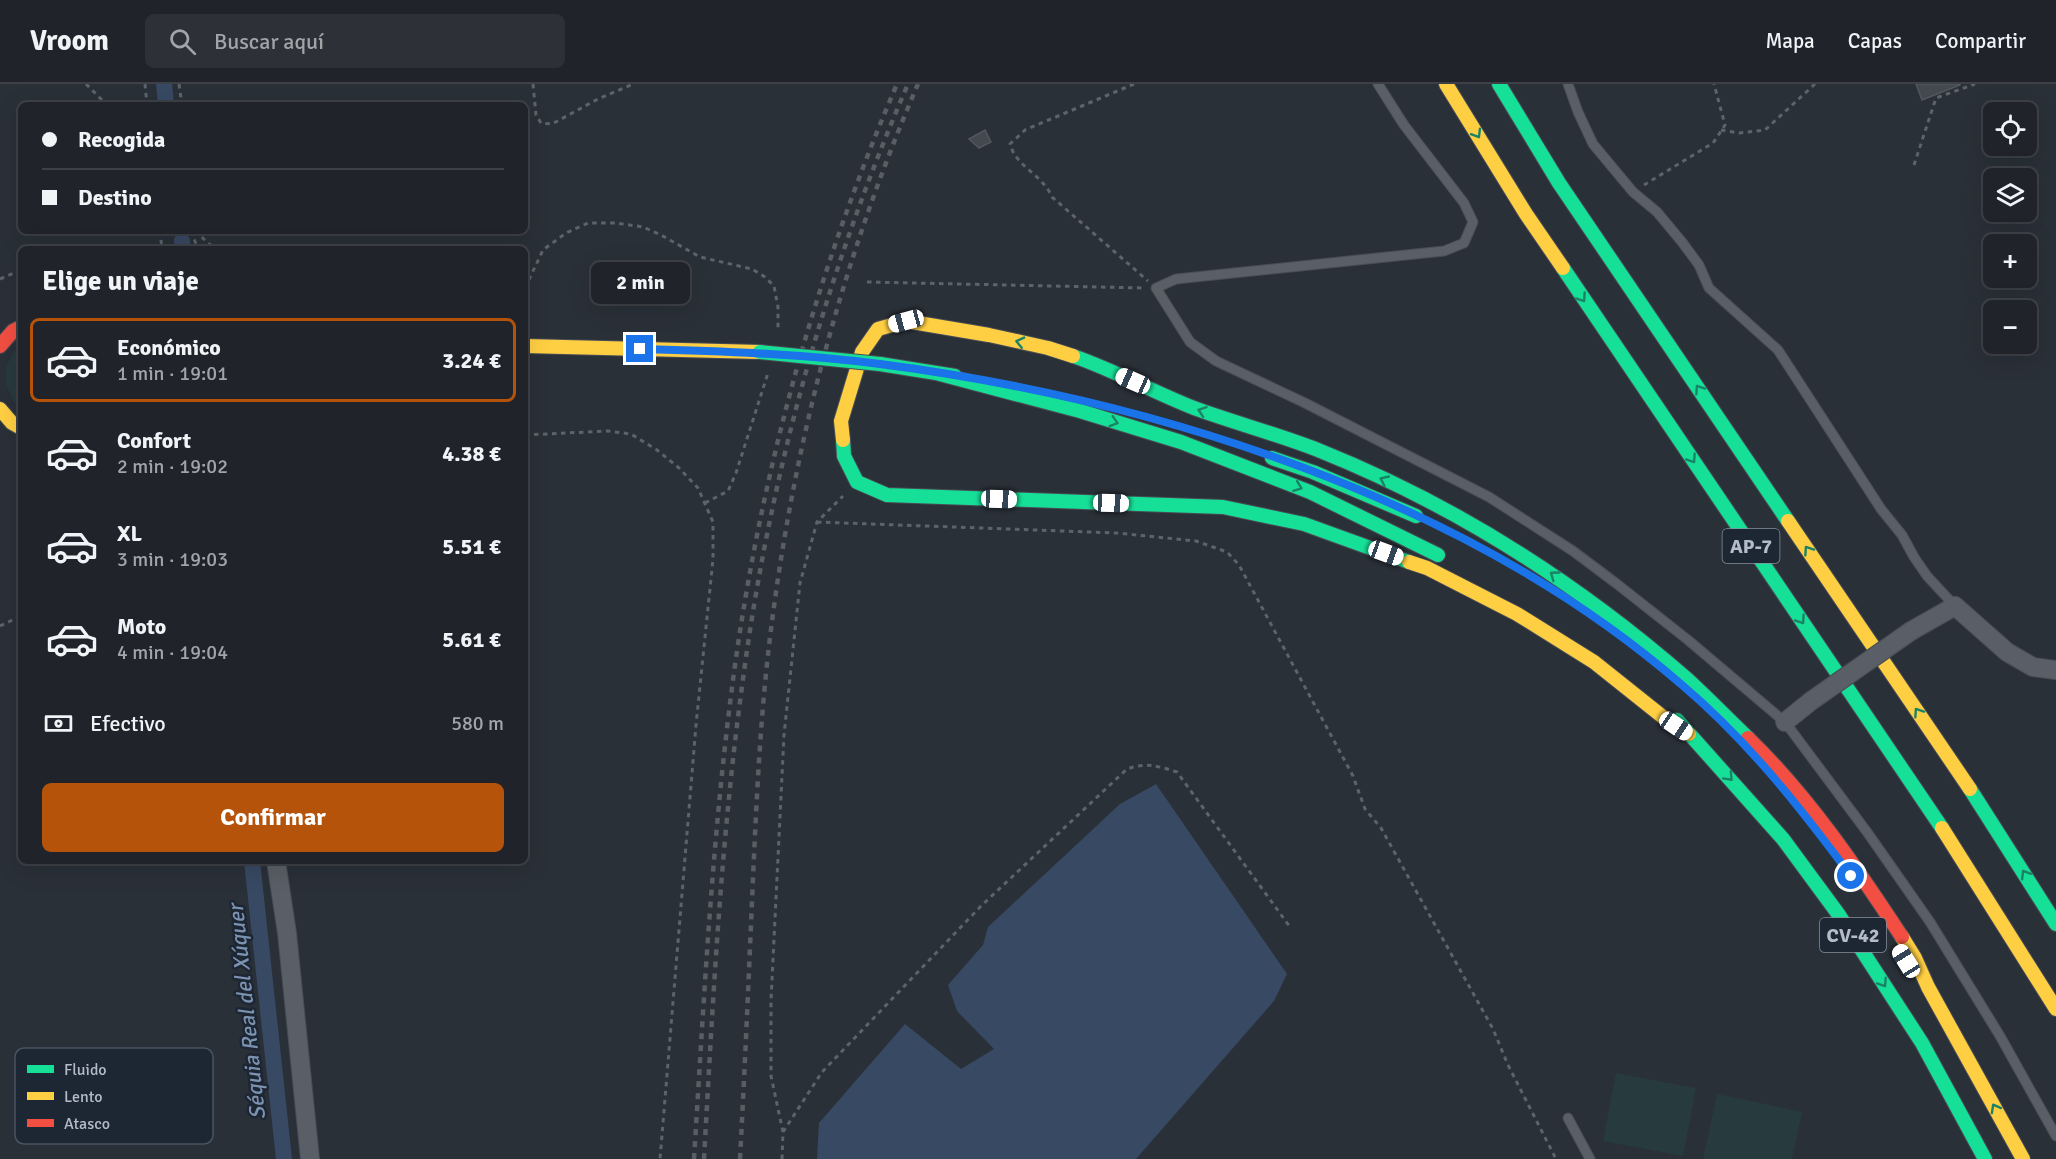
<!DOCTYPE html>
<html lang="es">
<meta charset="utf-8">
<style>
:root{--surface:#20242a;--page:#2d3036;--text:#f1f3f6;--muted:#a2a4a8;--line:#3d4147;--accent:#b45309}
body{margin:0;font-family:Signika,sans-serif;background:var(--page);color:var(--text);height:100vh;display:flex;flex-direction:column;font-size:22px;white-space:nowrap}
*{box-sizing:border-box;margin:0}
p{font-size:20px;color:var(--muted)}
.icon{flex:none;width:33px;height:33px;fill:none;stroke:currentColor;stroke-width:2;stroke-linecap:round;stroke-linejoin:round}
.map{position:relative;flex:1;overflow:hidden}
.sheet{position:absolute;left:18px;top:162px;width:510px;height:618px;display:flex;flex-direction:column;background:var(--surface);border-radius:9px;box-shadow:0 6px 24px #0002,0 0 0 2px var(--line)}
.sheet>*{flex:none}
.guide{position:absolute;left:18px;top:18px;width:510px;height:132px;border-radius:9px;box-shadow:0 6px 24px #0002,0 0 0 2px var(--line);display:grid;align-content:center;height:132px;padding:0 24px;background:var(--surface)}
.fabs{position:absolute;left:1983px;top:18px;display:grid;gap:12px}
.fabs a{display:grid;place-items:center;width:54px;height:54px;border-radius:9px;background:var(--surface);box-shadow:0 6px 24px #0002,0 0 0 2px var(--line);font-size:30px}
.end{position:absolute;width:27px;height:27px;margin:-14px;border:8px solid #1a73e8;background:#fff;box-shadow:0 0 0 3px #fff}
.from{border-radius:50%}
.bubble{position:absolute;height:42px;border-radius:9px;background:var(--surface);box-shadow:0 6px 24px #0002,0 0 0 2px var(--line);font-size:20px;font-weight:700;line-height:42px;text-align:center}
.car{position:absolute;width:18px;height:36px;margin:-18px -9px;border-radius:8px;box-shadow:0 0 4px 2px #0007;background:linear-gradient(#fff 24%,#345 0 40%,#fff 0 76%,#345 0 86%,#fff 0)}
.guide b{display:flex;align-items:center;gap:21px;height:57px;font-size:22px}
.guide b+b{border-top:2px solid var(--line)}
.guide i{width:15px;height:15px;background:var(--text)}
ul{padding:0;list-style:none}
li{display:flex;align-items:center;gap:18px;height:84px;margin:0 12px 9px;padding:0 12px;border:3px solid transparent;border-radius:9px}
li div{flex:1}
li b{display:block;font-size:22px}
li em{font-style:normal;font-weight:700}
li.on{border-color:var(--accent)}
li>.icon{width:54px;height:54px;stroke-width:1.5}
h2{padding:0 24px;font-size:27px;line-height:72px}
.pay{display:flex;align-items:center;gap:15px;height:66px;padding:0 24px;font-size:22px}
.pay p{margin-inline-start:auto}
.action{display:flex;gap:12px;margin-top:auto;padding:12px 24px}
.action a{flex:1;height:69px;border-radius:9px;background:var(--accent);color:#fff;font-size:24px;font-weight:700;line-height:69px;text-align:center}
header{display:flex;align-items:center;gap:36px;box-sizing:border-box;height:84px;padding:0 30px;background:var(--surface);border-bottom:2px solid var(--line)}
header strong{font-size:28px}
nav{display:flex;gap:33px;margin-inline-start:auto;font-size:21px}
.search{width:420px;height:54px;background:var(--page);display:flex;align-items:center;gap:15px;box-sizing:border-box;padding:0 21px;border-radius:9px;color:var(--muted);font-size:22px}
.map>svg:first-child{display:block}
</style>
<header>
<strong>Vroom</strong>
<div class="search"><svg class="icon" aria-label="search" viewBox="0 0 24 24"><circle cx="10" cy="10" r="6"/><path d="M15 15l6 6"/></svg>Buscar aquí</div>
<nav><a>Mapa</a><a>Capas</a><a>Compartir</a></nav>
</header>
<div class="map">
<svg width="2056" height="1075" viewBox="0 0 2056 1075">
<rect width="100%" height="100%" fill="#2a3038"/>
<!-- green -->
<path fill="#273a3e" d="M21,259v67c-20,-22 -21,-45 0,-67z
M1616,989l80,15 -13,68 -80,-15z
M1717,1010l85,18 -10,47h-89z"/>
<!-- water -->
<path fill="#384963" d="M1156,700l131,190 -13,27 -138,158h-319l2,-36 86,-99 56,45 33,-20 -37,-38 -9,-26 35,-40 5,-18 132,-123z"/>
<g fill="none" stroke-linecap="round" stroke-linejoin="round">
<!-- canal -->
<path stroke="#384963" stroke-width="16" d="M164,0l2,21
M182,157l1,8
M252,777l32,298"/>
</g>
<!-- building -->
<path fill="#444950" stroke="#52575f" stroke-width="1.5" d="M1916,0h44v1l-38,15z
M985,46l6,12 -12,6 -10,-9z"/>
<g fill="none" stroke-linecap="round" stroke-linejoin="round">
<!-- lane casing -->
<g stroke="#484c53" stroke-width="11">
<path id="lane" d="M1378,0l26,41 60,78 9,19 -9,21 -20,8 -268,28 -20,9 34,54 26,19 89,42 184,94 84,54 44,33 71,56 97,82 82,110 63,90 70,114 56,100
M1568,0l10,28 15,32 40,48 24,20 25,30 17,23 10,23 69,62 103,159 21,26 12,22 13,19 28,30
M1568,1034l22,41"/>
</g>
<!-- street casing -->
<g stroke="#484c53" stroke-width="20">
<path id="street" d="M1911,547l44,-25 52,46 26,15 23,3
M1785,638l26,-21
M276,777l11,72 23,226"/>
</g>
<!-- fast casing -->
<g stroke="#484c55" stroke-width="16">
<path id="fast" d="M1499,0l60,99 229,338
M1563,184l379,560
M1073,272c41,14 80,36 121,52 41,15 83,26 124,42 135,54 259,133 368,228 21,19 41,40 62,60
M880,280l75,12
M936,289l144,38 101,31 129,50 128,63
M843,356l1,16 13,26 30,13 336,12 81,17 105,38
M1272,374l41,14 103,44
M1677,636l106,119 56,76 83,128 63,116
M1970,705l86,135"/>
</g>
<!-- slow casing -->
<g stroke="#484c55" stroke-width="16">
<path id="slow" d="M1446,0l80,130 37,54
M525,262l235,6
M0,325l12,14 9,5
M843,356l-2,-19 21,-69 16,-23 28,-8 83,14 59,13 25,8
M1788,437l182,268
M1409,478l18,6 90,46 77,48 69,55 26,17
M1942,744l114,181
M1902,853l13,21 13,29 95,172"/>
</g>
<!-- jam casing -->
<g stroke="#484c55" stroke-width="16">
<path id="jam" d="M0,262l13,-15 8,-4
M1748,654c60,58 108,129 154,199"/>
</g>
<!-- path -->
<path stroke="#5d636a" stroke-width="3" stroke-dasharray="4.5 4.5" stroke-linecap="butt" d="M86,0l21,21
M145,0l2,21
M179,0l3,21
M533,0l3,31 5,8 11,1 46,-25 35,-15
M1134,0l-109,46 -15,14c6,23 33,31 42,53l96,84
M1721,46l18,3 26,-3 50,-46
M1914,81l22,-67 39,-14
M1644,101l69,-42 12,-18 -11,-41
M160,147l2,18
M191,147l7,18
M195,147l20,18
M0,195l21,-9
M867,198l278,6
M525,204l18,-38 23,-17 22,-10h28l27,4 18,8 39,22 52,12 13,8 9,9 4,21v24
M525,351l83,-4 23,3 26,16 22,18 19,20 15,34v37l-17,166 -36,434
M705,419l23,-12 8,-18 32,-100
M817,438l300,11 79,8 31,11 12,13 114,211 12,33 16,19 112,201 15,36 48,94
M0,542l21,-10
M783,1048l39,-60 159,-166 146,-137c20,-7 30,-3 50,3l113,155
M782,1075l1,-27 -12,-56v-76l13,-265 16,-152 17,-61 26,-26"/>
<!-- lane -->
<use href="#lane" stroke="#5a5e66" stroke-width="9"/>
<!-- street -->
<use href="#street" stroke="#5a5e66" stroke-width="18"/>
<!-- fast -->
<use href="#fast" stroke="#16e098" stroke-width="14"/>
<!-- slow -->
<use href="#slow" stroke="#ffcf43" stroke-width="14"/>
<!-- jam -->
<use href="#jam" stroke="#f24e42" stroke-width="14"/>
<!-- rail -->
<path stroke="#595d64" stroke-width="4.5" stroke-dasharray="6 6" stroke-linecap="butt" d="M694,1075c10,-160 18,-320 39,-479 27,-204 83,-408 164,-596
M704,1075c9,-160 17,-321 39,-480 27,-204 83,-406 165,-595
M740,1075c5,-94 9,-187 13,-281 4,-88 8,-176 20,-264 24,-182 72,-361 145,-530"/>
<!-- street-bridge casing -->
<g stroke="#484c53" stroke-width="20" stroke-linecap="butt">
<path id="street-bridge" d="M1811,617l100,-70"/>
</g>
<!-- fast-bridge casing -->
<g stroke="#484c55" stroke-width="16" stroke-linecap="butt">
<path id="fast-bridge" d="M760,268l120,12"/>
</g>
<!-- street-bridge -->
<use href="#street-bridge" stroke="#5a5e66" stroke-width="18"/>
<!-- fast-bridge -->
<use href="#fast-bridge" stroke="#16e098" stroke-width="14"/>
</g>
<!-- one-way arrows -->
<defs><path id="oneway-chevron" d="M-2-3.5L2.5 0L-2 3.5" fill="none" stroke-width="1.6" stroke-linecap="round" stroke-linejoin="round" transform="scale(1.5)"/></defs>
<g stroke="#1a8366">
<use href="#oneway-chevron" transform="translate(1477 50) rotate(59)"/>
<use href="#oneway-chevron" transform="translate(1582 214) rotate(56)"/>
<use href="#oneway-chevron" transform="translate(1020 258) rotate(-167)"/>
<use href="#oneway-chevron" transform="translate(1699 305) rotate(-124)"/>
<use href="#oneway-chevron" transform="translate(1202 327) rotate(-161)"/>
<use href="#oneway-chevron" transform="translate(1114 338) rotate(17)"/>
<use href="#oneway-chevron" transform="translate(1692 375) rotate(56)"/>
<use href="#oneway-chevron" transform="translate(1384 396) rotate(-155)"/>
<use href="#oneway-chevron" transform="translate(1298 403) rotate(21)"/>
<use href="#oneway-chevron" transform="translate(1808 466) rotate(-124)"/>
<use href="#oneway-chevron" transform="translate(1554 491) rotate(-144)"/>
<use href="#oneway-chevron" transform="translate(1801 536) rotate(56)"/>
<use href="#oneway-chevron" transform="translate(1918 628) rotate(-124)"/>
<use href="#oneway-chevron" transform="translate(1729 693) rotate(47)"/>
<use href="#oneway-chevron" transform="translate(2025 790) rotate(-122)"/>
<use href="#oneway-chevron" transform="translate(1883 899) rotate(57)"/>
<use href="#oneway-chevron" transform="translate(1995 1024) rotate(-119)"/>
</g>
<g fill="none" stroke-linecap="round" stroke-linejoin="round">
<!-- route -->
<path stroke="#1a73e8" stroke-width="8" d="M640,265c80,2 160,5 240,15 278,36 588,135 802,321 65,55 118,122 169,191"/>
</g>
<g text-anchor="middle" stroke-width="5" stroke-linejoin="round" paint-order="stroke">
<!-- shield labels -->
<g fill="#1d2633" stroke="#878f9c" stroke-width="1.5">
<rect x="1722.5" y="445" width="57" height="34" rx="4.5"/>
<rect x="1820" y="834" width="66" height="34" rx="4.5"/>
</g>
<g font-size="20" font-weight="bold" fill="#b4bcc9">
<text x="1751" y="469">AP-7</text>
<text x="1853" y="858">CV-42</text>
</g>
<!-- water labels -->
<g font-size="22" font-style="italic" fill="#7c92b1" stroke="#1d2633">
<text transform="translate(246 928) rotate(-96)" y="8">Séquia Real del Xúquer</text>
</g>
</g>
<!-- legend -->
<rect x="15" y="964" width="198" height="96" rx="9" fill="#1d2633" stroke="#4a5360" stroke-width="1.5"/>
<rect x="27" y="981" width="27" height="8" fill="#16e098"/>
<rect x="27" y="1008" width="27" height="8" fill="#ffcf43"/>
<rect x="27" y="1035" width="27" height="8" fill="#f24e42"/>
<g font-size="16" fill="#b4bcc9">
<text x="64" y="991">Fluido</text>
<text x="64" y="1018">Lento</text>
<text x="64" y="1045">Atasco</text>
</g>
</svg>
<div class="fabs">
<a><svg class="icon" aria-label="locate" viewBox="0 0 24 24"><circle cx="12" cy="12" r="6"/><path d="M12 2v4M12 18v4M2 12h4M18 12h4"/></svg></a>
<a><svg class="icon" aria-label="layers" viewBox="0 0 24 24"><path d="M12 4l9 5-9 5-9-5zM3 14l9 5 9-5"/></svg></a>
<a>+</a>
<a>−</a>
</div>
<i class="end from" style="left:1851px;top:792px"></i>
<i class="end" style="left:640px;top:265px"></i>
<div class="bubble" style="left:591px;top:178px;width:99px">2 min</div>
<i class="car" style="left:906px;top:237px;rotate:255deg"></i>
<i class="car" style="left:1133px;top:297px;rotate:294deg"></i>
<i class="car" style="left:999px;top:415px;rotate:92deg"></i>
<i class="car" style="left:1111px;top:419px;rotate:92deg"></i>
<i class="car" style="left:1386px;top:469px;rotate:110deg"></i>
<i class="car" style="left:1676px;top:642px;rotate:124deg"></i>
<i class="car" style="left:1906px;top:877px;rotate:328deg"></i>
<div class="guide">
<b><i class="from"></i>Recogida</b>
<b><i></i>Destino</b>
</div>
<section class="sheet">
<h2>Elige un viaje</h2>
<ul>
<li class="on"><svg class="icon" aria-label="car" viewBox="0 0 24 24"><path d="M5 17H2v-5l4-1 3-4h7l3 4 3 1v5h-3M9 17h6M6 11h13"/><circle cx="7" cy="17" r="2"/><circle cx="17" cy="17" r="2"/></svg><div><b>Económico</b><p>1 min · 19:01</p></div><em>3.24 €</em></li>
<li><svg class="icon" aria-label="car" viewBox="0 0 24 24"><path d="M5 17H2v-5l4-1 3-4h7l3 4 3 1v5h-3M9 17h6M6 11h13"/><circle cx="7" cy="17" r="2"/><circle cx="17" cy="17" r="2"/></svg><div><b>Confort</b><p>2 min · 19:02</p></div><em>4.38 €</em></li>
<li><svg class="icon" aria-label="car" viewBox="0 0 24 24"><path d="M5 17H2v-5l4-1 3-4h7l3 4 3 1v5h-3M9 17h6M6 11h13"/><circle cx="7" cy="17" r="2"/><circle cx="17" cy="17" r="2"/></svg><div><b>XL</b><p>3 min · 19:03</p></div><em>5.51 €</em></li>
<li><svg class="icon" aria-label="car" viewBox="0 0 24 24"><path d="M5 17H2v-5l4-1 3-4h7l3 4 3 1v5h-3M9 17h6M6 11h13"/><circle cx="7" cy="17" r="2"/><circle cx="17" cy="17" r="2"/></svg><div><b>Moto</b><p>4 min · 19:04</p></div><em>5.61 €</em></li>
</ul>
<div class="pay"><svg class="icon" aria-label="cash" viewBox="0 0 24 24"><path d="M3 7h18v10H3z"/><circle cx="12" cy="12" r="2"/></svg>Efectivo<p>580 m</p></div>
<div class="action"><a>Confirmar</a></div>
</section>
</div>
